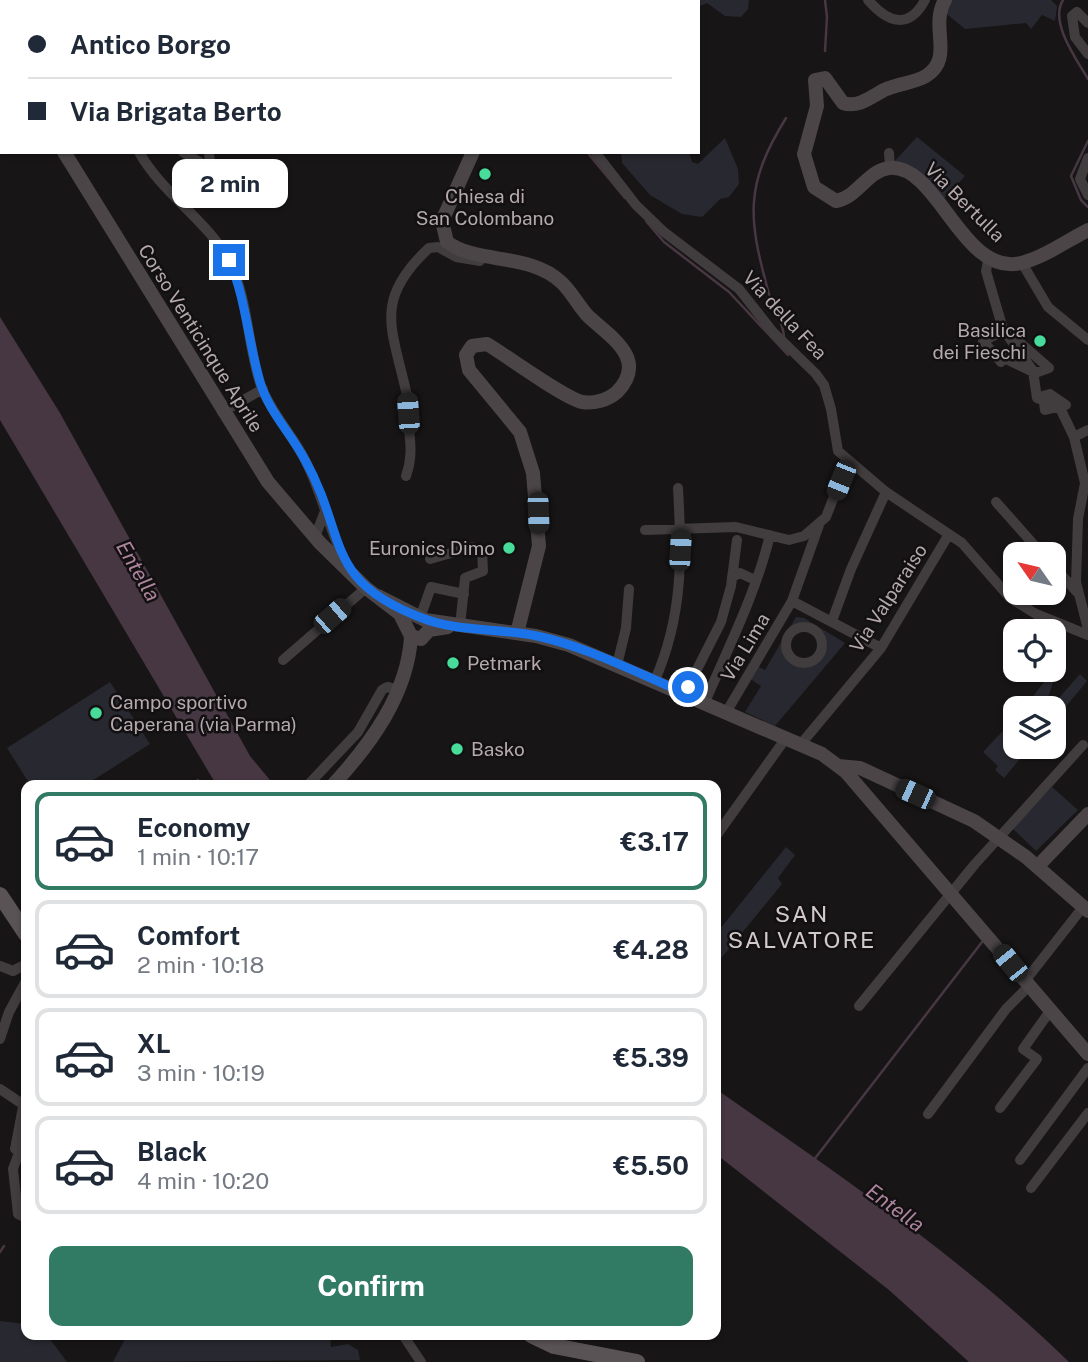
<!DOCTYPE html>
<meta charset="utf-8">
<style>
:root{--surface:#fff;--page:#f6f6f7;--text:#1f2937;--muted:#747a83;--line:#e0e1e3;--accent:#317a64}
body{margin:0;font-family:"Public Sans",sans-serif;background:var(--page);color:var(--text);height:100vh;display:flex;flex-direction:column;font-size:26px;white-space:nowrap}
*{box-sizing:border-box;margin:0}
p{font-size:23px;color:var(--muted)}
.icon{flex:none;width:38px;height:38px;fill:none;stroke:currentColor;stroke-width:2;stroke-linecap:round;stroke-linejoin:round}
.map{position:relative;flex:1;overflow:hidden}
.drawer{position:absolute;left:21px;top:780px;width:700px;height:560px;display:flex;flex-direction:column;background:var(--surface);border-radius:14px;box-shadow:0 2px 5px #0004}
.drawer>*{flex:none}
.guide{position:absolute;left:0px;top:0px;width:700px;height:154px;box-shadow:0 2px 5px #0004;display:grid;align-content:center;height:154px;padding:0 28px;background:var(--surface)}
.needle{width:46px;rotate:304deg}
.controls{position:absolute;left:1003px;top:542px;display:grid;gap:14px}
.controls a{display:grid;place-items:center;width:63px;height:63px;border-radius:14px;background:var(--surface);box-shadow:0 2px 5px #0004;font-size:35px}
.end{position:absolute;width:32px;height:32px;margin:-16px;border:9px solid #1a73e8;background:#fff;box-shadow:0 0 0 4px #fff}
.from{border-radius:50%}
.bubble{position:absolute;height:49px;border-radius:14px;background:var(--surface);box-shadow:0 2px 5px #0004;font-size:23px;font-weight:700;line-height:49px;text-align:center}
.car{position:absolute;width:21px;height:42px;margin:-21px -10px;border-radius:9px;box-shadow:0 0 5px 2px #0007;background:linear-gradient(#222 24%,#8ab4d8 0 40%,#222 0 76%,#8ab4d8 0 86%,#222 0)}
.guide b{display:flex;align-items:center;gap:24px;height:66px;font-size:26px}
.guide b+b{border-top:2px solid var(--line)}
.guide i{width:18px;height:18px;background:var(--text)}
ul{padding:12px 0 0;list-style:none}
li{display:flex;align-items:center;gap:21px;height:98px;margin:0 14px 10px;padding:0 14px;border:4px solid var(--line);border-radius:14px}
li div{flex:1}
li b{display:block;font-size:26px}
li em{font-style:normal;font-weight:700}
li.current{border-color:var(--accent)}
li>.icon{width:63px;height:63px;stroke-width:1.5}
.primary-button{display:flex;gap:14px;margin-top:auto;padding:14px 28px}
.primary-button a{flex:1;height:80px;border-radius:14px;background:var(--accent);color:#fff;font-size:28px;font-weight:700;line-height:80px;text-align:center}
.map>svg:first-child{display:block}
</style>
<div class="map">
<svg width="1088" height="1362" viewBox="0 0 1088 1362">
<rect width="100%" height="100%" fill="#171516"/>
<!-- green -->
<path fill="#282830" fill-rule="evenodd" d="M597,0h152l-1,9 -7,8 -16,-1 -18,-13 -9,4v-5z
M948,0h103l6,6 -2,15 -13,-6 -11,14 -5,-6 -61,6 -22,-18z
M917,137l48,39 -24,26 -48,-39z
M725,138l13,31 1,15 -10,13 -9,2 -18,18 -20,-3 -32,-19 -28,-32 -1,-11h68l3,10 6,2z
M796,617l8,1 41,25 -70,83 -30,-14 16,-26 -12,-8 8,-12 8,4zM805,627l12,6 5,11 -4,12 -15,7 -12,-5 -5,-16 7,-11z
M1055,668c2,6 -8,33 -11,41h-21z
M1080,674l7,7 -33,40v-12h-5z
M110,682l40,62 -66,42h-53l-24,-38z
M1015,718v29h15l-26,31 -9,-8 3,-4 -15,-14z
M1052,787l26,23 -42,41 -24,-23z
M786,847l9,8 -17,23 4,6 -64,78 -2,-1v-27z
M0,1321l26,3v11h21l20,27h-67z
M127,1335h203l1,12 17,-3 10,6 2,10 -247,2z"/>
<!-- water -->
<path fill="#473742" d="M0,317l60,96 190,343 25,30h-58l-217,-366z
M716,1089c120,84 248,170 353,273h-100l-80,-72 -173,-136z"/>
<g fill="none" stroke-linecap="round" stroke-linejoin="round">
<!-- stream -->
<path stroke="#473742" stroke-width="2.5" d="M514,0v2
M825,0l2,17 -2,34
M1063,0c-14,22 14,60 25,79
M1088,141l-17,35 10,24 7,7
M587,152l38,46
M646,221l18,21 65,50 59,63
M784,340c1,-14 -11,-32 -15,-46 -21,-76 -25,-108 17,-176
M189,786l9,-6
M813,1161l169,-219
M24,1209l2,-6
M0,1252l4,-6"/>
<!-- street -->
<path stroke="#413c3d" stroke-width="10" d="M64,0l1,2
M523,0v2
M868,0c20,23 41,30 57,0
M1088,23l-11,-11 -5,4 3,21 13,17
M139,152c24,43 70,69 91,111 19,38 17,82 31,123 11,29 33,50 46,78 16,32 22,67 39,99
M183,152l23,14 4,-2 -1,-12
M595,152l41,53 28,27 75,57 34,43 43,42 8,11 7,24 7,42 48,41 76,51 48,55 26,16 52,21
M889,153l1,15
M1088,158l-8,21 8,16
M989,256l-3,15 17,58 30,42 4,27 22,8 15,31 11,46 -7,36 -2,63 12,47
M1022,263l26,44 40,33
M1001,332l8,1 40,35 -14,5 -31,-15 -3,4 -18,-21z
M1050,394l16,11 -21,5 -2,-14z
M222,412l41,-23
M1074,437l14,-7
M406,476c6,-17 5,-29 3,-47 -1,-13 0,-26 -3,-38 -14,-63 -33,-91 23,-143l9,-1 18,10 24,4
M996,502l47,53
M645,530l91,-3 53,13 15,-4 22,-19 22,-56
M315,537l10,-26
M430,559l42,-12 10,4 1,20 -18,7 -5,48
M1054,567l23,25
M732,577l8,-4 15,7
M792,601l89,47
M420,618l11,-31 33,7
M832,621l19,-52 35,-77
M786 645a18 18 0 1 1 36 0a18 18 0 1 1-36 0Z
M283,660l83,-72
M617,665l9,-37 3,-39
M655,680c28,-64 27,-123 23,-192
M685,693l36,-71 10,-36 6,-46
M705,702c24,-56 51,-109 65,-167
M727,711l65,-110 27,-76
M801,744l80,-96 68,-114
M307,786l51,-54 24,-42 5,-3 10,2
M716,836l70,-98
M0,966l13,5 13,-7
M1025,981l58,-74
M859,1006l116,-142 108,-119
M0,1039l9,-27 17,-31
M0,1089l21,14 2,4 -8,42
M1000,1108l37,-49 -14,-10 27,-38
M928,1114l78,-105 23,-23
M26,1134l-13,35 5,45 8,4
M1020,1160l68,-92
M1031,1188l57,-75
M403,1335l18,27"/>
<!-- secondary -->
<path stroke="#4b4547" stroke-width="14" d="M407,0l1,2
M945,0c-16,28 10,57 -19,76 -12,7 -29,8 -42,14 -13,7 -26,18 -41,13l-18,-25 -10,2 2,26 -13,48 10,33 22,14c22,-4 31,-30 53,-33 49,-5 73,109 132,95 22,-5 47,-23 67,-33
M0,49l2,2
M64,152l204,330 52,61 46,45 34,26 11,22 10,3 8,-9 19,-3
M473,152l-31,69 5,21c31,23 82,10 114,40 10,9 17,23 26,33 20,20 63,43 30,77 -9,8 -23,12 -35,10 -18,-4 -75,-46 -95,-58l-15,2 -6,9 3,15 51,62 13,41 6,73 -22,87
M378,596l47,24 111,16 33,9 253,109 24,18 242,282
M838,766l22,2 114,53 52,36 62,54
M332,786c38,-41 76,-92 79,-150
M1038,866l50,-52"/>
<!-- primary -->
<path stroke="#5a5355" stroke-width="16" d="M0,895l26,39
M531,1335l23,11 83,16"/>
</g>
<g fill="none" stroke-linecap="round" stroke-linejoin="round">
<!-- route -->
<path stroke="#1a73e8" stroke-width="9" d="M229,260c17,38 19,81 31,122 9,30 31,51 45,78 43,76 17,120 117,158 35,14 78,10 115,18 51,11 100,37 148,57l3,-6"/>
</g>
<!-- markers -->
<g fill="#48dc9b" stroke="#121011" stroke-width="2.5">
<circle cx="485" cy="174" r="7"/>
<circle cx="1040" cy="341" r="7"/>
<circle cx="509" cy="548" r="7"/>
<circle cx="453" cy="663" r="7"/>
<circle cx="96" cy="713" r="7"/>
<circle cx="457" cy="749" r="7"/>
</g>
<g text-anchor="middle" stroke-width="5" stroke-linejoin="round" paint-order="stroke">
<!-- poi labels -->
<g font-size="19" fill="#b5a9ae" stroke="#121011" text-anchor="start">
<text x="485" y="203" text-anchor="middle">Chiesa di<tspan x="485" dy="22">San Colombano</tspan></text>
<text x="1026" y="337" text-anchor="end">Basilica<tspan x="1026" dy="22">dei Fieschi</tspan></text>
<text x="495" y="555" text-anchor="end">Euronics Dimo</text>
<text x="467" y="670">Petmark</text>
<text x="110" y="709">Campo sportivo<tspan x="110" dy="22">Caperana (via Parma)</tspan></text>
<text x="471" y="756">Basko</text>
</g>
<!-- street labels -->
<g font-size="19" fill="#b5a9ae" stroke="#121011">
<text transform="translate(965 202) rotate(45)" y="7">Via Bertulla</text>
<text transform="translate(785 315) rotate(47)" y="7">Via della Fea</text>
<text transform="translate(201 338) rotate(58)" y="7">Corso Venticinque Aprile</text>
<text transform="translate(888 598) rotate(-57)" y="7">Via Valparaiso</text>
<text transform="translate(745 647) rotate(-59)" y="7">Via Lima</text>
</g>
<!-- water labels -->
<g font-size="21" font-style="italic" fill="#ad849e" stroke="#121011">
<text transform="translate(138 571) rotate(60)" y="7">Entella</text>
<text transform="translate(895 1208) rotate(36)" y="7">Entella</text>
</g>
<!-- quarter labels -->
<g font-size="23" letter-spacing="2" fill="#d2c9cd" stroke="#121011">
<text x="802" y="922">SAN<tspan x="802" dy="26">SALVATORE</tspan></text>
</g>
</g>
</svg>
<div class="controls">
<a><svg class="needle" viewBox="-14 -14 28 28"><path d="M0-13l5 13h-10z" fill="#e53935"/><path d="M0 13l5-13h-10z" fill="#747a83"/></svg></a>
<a><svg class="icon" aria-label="locate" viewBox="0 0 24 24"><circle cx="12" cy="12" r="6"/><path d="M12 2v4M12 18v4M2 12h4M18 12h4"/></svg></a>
<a><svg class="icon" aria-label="layers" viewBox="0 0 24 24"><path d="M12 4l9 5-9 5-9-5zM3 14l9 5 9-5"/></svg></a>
</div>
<i class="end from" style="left:688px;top:687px"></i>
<i class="end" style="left:229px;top:260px"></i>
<div class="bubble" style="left:172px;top:159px;width:116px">2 min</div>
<i class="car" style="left:408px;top:413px;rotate:356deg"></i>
<i class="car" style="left:841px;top:480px;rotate:202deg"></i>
<i class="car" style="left:538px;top:513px;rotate:178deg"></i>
<i class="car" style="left:680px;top:550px;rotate:3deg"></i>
<i class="car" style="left:332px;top:616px;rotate:49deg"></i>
<i class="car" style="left:915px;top:794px;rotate:294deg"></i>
<i class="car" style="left:1010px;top:963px;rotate:321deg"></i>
<div class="guide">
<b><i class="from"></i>Antico Borgo</b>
<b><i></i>Via Brigata Berto</b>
</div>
<section class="drawer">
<ul>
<li class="current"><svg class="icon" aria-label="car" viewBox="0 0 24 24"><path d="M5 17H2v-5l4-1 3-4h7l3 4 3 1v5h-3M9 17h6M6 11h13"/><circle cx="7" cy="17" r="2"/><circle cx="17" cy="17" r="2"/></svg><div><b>Economy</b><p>1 min · 10:17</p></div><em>€3.17</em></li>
<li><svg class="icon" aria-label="car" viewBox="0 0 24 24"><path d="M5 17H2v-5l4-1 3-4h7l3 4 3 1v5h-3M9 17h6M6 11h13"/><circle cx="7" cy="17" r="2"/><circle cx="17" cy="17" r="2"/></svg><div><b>Comfort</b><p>2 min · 10:18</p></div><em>€4.28</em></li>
<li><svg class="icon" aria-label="car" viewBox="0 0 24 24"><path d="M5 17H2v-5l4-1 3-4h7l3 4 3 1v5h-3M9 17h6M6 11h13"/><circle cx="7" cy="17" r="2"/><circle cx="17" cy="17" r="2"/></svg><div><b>XL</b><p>3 min · 10:19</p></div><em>€5.39</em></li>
<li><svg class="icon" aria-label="car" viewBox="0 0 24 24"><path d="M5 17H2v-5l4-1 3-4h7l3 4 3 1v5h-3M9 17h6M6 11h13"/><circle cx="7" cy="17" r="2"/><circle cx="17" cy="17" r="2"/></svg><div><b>Black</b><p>4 min · 10:20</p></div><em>€5.50</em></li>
</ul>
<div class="primary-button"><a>Confirm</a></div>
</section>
</div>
